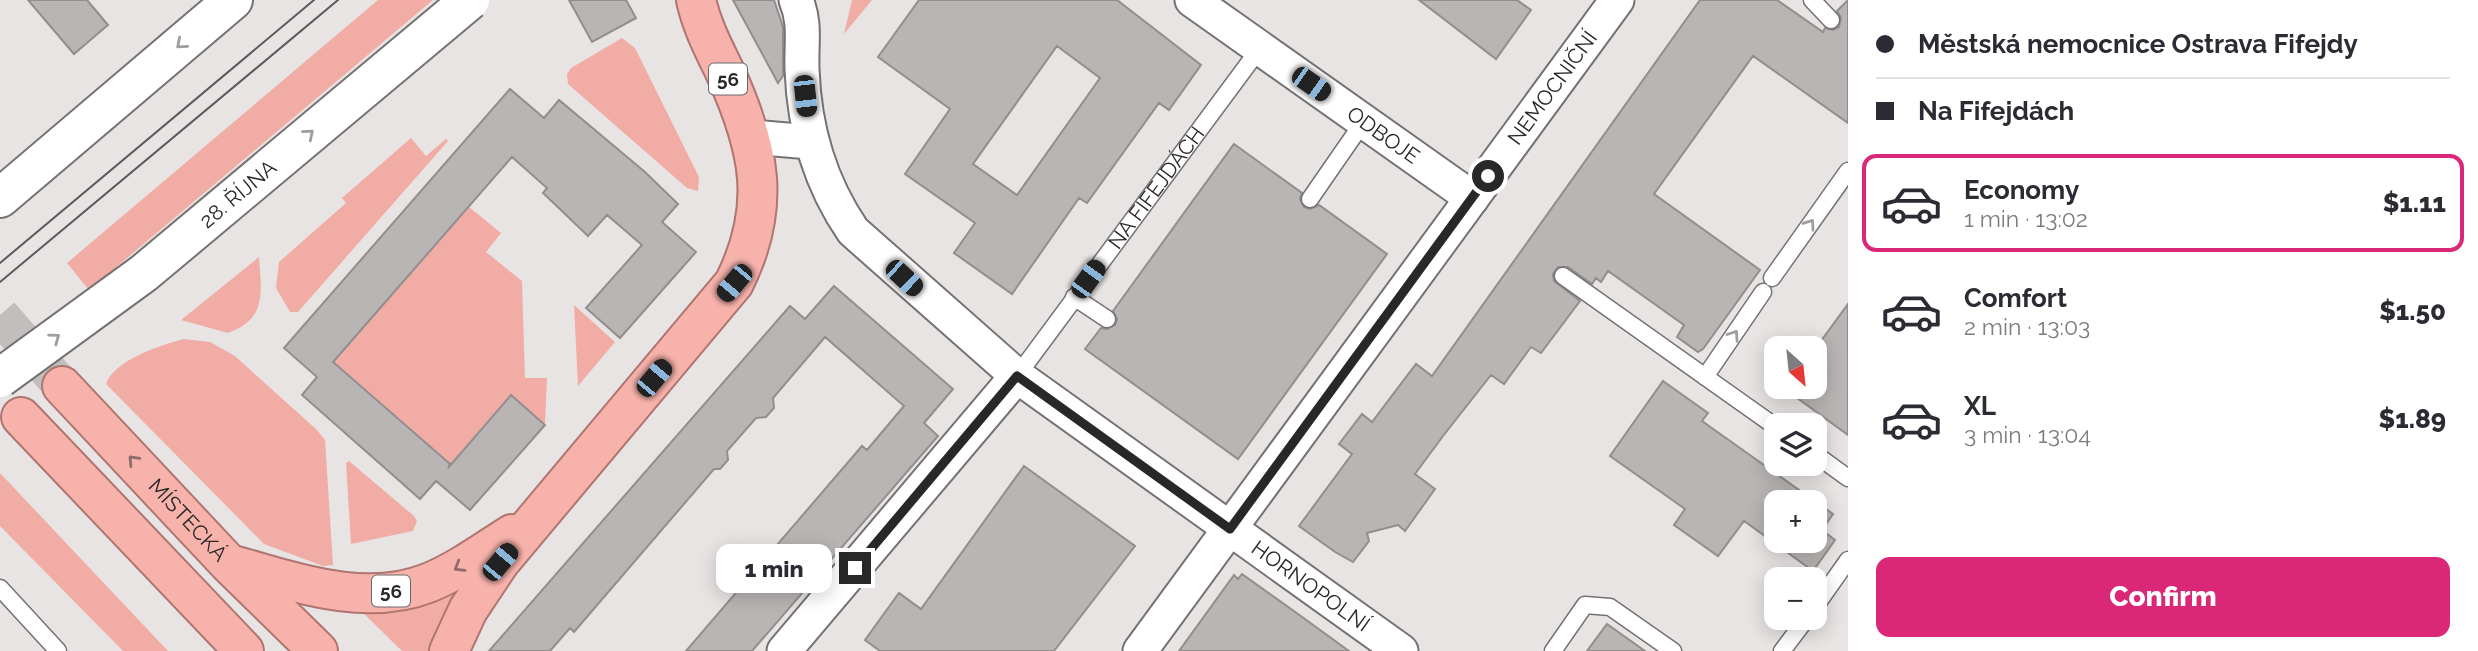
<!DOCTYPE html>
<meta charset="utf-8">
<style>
:root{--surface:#fff;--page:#f2f2f3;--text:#2b2b33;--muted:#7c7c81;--line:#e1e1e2;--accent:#db2777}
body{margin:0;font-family:Raleway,sans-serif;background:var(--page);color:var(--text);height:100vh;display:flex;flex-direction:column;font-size:26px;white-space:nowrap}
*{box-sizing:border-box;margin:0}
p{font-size:23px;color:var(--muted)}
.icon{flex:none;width:38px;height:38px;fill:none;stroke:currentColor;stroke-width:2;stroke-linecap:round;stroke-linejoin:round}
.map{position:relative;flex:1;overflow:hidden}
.drawer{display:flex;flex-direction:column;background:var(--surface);width:630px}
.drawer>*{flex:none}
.guide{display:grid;align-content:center;height:154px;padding:0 28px;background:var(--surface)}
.needle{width:46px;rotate:153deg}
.buttons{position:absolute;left:1764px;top:336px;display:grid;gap:14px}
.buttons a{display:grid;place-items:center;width:63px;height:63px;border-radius:14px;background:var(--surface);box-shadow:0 4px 18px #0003;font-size:35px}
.end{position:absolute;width:32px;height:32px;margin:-16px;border:9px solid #292828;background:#fff;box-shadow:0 0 0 4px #fff}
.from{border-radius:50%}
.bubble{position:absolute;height:49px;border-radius:14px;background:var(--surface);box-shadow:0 4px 18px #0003;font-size:23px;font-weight:800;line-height:49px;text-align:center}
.car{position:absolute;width:21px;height:42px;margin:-21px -10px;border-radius:9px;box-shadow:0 0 5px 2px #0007;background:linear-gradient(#222 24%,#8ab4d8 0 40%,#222 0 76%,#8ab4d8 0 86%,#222 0)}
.guide b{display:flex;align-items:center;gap:24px;height:66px;font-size:26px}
.guide b+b{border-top:2px solid var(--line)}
.guide i{width:18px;height:18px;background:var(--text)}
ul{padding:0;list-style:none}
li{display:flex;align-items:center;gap:21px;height:98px;margin:0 14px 10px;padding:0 14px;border:4px solid transparent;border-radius:14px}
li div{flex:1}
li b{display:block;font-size:26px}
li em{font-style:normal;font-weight:800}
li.selected{border-color:var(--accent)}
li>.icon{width:63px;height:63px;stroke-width:1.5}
.primary-button{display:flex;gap:14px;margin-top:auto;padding:14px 28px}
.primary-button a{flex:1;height:80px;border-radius:14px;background:var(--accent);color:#fff;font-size:28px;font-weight:800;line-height:80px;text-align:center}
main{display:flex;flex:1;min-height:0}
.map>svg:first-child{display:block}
</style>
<main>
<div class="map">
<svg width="1848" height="651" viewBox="0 0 1848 651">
<rect width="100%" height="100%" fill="#e8e4e3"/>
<!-- green -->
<path fill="#f1aca6" d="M378,0h55l-344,290 -22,-27z
M852,0h20l-28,34z
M622,38l13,10 64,129 -1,14 -11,-3 -119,-104 -1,-10 4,-6z
M411,138l15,18 20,-17 2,2 -150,171h-8l-14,-24 3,-26 67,-59 -4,-5z
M469,207l32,26 -15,19 36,29 3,97h22l-2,47 -35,-30 -60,70 -119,-104z
M259,257c2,34 9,62 -31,76l-47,-13z
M574,305l41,37 -37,44z
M184,339l26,3 25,14 82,74 8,10 8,125 -10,1 -59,-22 -158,-160c8,-24 55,-39 78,-45z
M349,461l65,55 3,5 -4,10 -62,13 -5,-81z
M0,473l168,178h-45l-123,-125z
M473,572l-41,79h-30l-46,-45z"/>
<!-- building -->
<path fill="#b9b5b5" stroke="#928e8e" stroke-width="2" fill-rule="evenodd" d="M28,0h59l21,25 -34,29z
M569,0h57l10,18 -44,24z
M733,0h41l9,27v49l-5,7z
M919,0h198l84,65 -32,45 -10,-7 -72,100 -8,-5 -67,96 -58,-41 21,-30 -70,-49 45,-65 -72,-52zM1057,46l43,32 -83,117 -44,-31z
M1419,0h98l14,10 -35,49z
M1700,0h77l46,32 2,-4 8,2 6,-3 2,-9 -4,-7 11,-11v123l-95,-67 -99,138 106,76 -57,79 -5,3 -21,-15 7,-12 -76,-54 -7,11 -5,-4 -4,6 -24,-17h-10l-5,7 1,7 26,20 -39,52 -10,-6 -27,37 -13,-9 -48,61 -28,38 20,15 -30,42 -7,-6 -31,8 2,8 -16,21 -18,-10 -36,-26 53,-72 -13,-10 23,-30 10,8 44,-58 16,12z
M510,89l34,29 15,-18 86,72 33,32 -16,18 34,30 -76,86 -34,-30 56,-63 -35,-30 -19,21 -45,-43 4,-5 -35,-31 -179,205 117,102 -2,4 63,-73 34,30 -75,85 -34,-29 -16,18 -118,-104 15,-18 -33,-29z
M1234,144l68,49 -2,6 4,8 6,2 9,-4 68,49 -149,205 -153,-110 16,-21 6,1 8,-4 2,-6 -4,-8z
M834,286l119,103 -29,34 14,13 -186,215h-66l176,-205 5,4 37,-44 -79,-69 -52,61 1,10 -8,9 -10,1 -29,33 1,9 -8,9h-6l-140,163 -4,-4 -20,23h-61l301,-345 15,13z
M1848,304v131l-66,-48h33v-38z
M1663,381l45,32 -6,8 131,93 -11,16 13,10 -22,31 -69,-50 -26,35 -44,-31 11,-16 -75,-53zM1776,502h39v39h-39z
M1024,466l111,80 -81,105h-174l-15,-11 34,-47 22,16z
M1242,574l56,40 51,37h-170l55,-76 4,4z
M1607,624l38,27h-58z"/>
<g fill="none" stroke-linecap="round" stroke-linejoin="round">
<!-- trunk-tunnel -->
<path stroke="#c2bebe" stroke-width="38" stroke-dasharray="38 19" stroke-linecap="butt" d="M0,315l62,71"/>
<!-- service casing -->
<g stroke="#757271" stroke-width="19">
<g id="service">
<path d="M1812,0l19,20"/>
<path d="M1310,199l54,-78"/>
<path d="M1563,276l213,151"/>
<path d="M1772,278l76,-107"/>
<path d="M1074,297l33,22"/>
<path id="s1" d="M1017,376l243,-328"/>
<path d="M1705,377l58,-85"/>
<path d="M1815,454l33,24"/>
<path d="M0,588l58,63"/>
<path d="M1815,607l33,-47"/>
<path d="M1553,651l32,-46 25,2 63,44"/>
<path d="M1782,651l25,-33"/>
</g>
</g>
<!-- minor casing -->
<g stroke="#757271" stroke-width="37">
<g id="minor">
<path id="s2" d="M796,0c10,23 5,44 6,69 2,59 18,114 51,162l164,145 384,275"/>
<path id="s3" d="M1192,0l280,198"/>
<path d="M751,137l59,5"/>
<path d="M784,651l233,-275"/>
<path id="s4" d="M1140,651l477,-651"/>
</g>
</g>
<!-- tertiary casing -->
<g stroke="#757271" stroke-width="42">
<path id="tertiary" d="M0,198l233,-198"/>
</g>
<!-- trunk casing -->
<g stroke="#ae7571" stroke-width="42">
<g id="trunk">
<path id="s5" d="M62,386l167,178 89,87"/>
<path d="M21,417l223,234"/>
<path d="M233,565c62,17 132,43 195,18 30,-12 57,-32 84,-49"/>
<path d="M449,651l19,-41 32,-48 234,-279c38,-76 26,-134 -8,-209 -12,-25 -24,-47 -30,-74"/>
</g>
</g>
<!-- service -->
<use href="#service" stroke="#fff" stroke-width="16"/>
<!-- minor -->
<use href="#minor" stroke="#fff" stroke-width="33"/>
<!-- tertiary -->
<use href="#tertiary" stroke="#fff" stroke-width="38"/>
<!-- trunk -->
<use href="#trunk" stroke="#f8b2ac" stroke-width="38"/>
<!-- tram -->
<path stroke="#5c5a5a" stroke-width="2" d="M0,263l314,-263
M0,282l338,-282"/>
<!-- tertiary-bridge casing -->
<g stroke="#757271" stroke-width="42" stroke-linecap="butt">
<g id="tertiary-bridge">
<path id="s6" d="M0,378l144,-105 326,-273"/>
</g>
</g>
<!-- tertiary-bridge -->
<use href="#tertiary-bridge" stroke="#fff" stroke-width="38"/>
</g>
<!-- one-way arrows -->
<defs><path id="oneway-chevron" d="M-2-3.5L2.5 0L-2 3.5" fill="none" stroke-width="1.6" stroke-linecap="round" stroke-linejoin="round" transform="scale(1.75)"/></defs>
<g stroke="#9f9e9e">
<use href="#oneway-chevron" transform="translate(181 44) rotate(139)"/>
<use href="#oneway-chevron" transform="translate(309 134) rotate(-40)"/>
<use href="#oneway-chevron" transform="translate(1810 224) rotate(-55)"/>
<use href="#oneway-chevron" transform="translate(1734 335) rotate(-56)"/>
<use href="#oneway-chevron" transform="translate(55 338) rotate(-36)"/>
</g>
<g stroke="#906d6a">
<use href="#oneway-chevron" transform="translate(133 460) rotate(-133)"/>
<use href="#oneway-chevron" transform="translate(459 567) rotate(149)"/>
</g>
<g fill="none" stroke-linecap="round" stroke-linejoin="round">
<!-- route -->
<path stroke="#292828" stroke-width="9" d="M855,568l162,-192 213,153 258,-353"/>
</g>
<g text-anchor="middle" stroke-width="5" stroke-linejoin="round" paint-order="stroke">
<!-- shield labels -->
<g fill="#fff" stroke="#696868" stroke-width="2">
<rect x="709" y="63.5" width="38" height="31" rx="5"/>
<rect x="372" y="575.5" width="38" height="31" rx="5"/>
</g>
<g font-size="19" font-weight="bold" fill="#292828">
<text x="728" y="86">56</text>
<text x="391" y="598">56</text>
</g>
<!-- street labels -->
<g font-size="21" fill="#292828" stroke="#fff">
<text dy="7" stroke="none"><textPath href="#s4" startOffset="698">NEMOCNIČNÍ</textPath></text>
<text dy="7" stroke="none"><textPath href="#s3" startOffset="234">ODBOJE</textPath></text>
<text dy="7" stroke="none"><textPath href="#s1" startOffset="234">NA FIFEJDÁCH</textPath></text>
<text dy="7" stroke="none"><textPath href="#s6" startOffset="301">28. ŘÍJNA</textPath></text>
<text dy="7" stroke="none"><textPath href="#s5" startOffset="184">MÍSTECKÁ</textPath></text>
<text dy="7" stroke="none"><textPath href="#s2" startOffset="822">HORNOPOLNÍ</textPath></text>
</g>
</g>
</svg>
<div class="buttons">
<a><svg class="needle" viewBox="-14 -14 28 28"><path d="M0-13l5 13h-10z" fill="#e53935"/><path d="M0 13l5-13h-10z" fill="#7c7c81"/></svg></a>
<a><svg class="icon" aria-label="layers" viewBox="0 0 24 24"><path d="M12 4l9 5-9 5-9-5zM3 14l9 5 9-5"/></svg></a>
<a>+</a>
<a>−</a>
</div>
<i class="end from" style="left:1488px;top:176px"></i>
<i class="end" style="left:855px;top:568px"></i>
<div class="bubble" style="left:716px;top:544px;width:116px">1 min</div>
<i class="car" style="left:1311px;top:84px;rotate:125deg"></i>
<i class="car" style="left:805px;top:96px;rotate:174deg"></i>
<i class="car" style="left:904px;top:278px;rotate:133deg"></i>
<i class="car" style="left:1088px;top:279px;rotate:36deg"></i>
<i class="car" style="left:734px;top:283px;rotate:220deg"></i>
<i class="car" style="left:654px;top:378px;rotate:40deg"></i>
<i class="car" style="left:500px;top:562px;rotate:40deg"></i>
</div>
<section class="drawer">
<div class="guide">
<b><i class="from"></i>Městská nemocnice Ostrava Fifejdy</b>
<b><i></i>Na Fifejdách</b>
</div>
<ul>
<li class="selected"><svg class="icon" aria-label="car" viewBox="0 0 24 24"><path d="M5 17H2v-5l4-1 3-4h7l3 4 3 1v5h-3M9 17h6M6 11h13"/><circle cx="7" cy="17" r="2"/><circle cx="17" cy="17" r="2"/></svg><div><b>Economy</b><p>1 min · 13:02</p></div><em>$1.11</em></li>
<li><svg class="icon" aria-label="car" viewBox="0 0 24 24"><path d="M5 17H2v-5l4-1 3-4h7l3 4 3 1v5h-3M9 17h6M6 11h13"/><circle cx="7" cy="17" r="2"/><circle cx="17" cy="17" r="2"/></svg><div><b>Comfort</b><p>2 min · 13:03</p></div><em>$1.50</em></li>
<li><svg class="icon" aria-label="car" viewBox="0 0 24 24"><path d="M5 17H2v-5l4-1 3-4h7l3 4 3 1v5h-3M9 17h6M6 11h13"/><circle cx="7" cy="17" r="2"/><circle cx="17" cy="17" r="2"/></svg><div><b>XL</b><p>3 min · 13:04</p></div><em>$1.89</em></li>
</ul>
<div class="primary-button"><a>Confirm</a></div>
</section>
</main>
